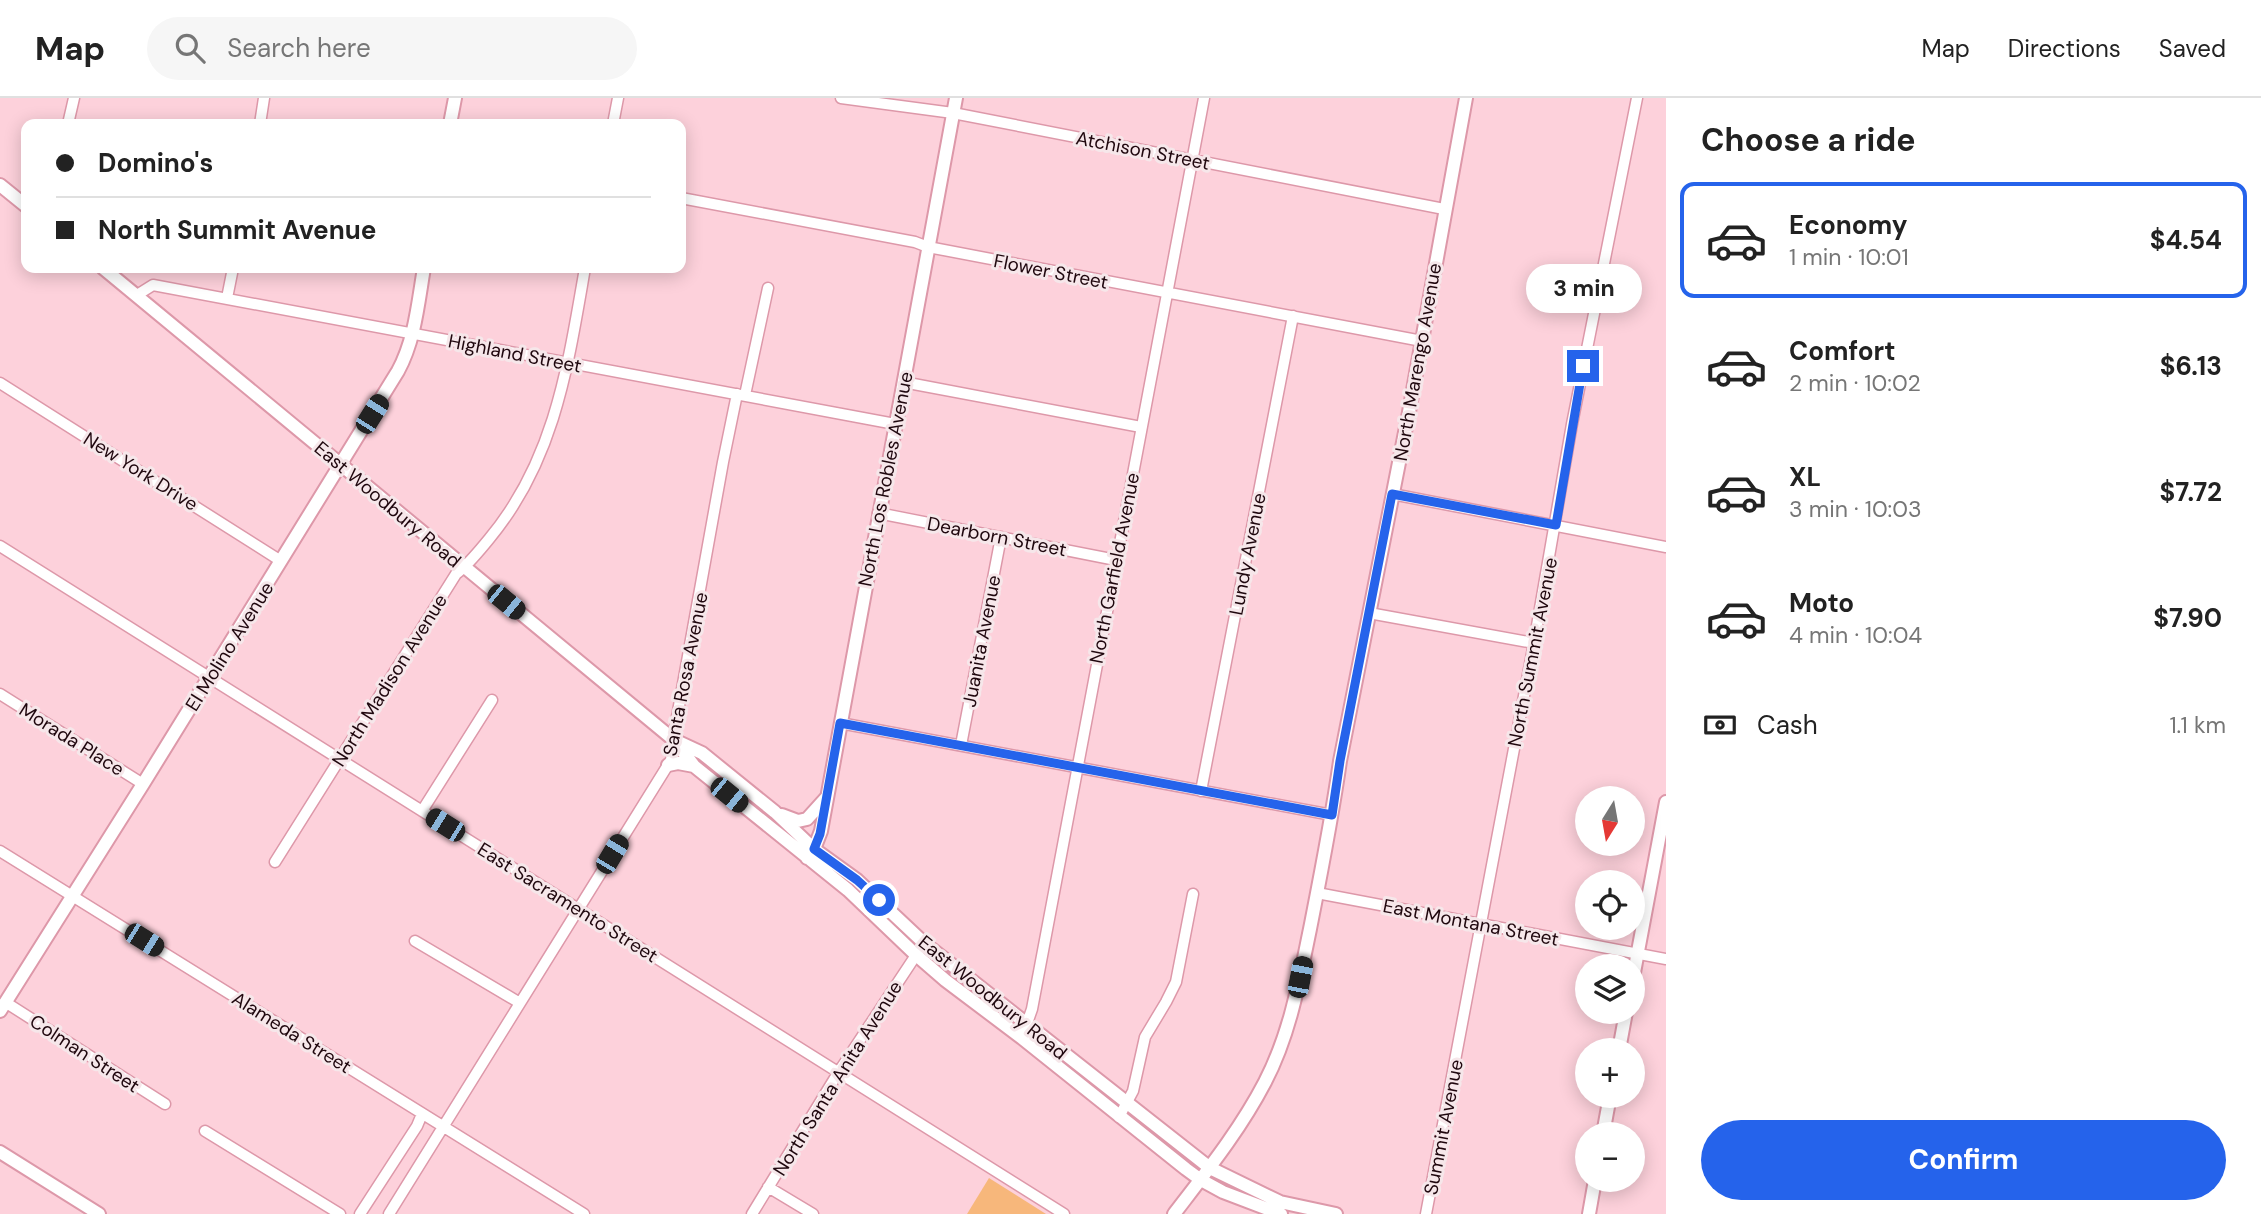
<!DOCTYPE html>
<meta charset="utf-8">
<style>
:root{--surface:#fff;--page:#f6f6f6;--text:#222;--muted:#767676;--line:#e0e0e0;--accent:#2563eb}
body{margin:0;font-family:"DM Sans",sans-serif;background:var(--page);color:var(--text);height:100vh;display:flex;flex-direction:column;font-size:26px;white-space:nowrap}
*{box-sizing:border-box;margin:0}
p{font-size:23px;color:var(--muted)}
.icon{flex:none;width:38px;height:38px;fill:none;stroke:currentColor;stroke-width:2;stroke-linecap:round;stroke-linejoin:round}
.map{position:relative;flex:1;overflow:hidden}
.side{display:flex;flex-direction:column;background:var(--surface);width:595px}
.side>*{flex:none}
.hud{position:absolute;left:21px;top:21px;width:665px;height:154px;border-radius:14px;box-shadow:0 4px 18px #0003;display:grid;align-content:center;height:154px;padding:0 35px;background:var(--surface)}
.needle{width:46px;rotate:191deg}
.tools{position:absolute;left:1575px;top:688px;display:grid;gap:14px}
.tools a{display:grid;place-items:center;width:70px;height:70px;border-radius:50%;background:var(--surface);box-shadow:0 4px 18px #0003;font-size:35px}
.end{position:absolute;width:32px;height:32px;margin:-16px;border:9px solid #2563eb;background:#fff;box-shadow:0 0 0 4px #fff}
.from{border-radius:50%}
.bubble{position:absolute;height:49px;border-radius:24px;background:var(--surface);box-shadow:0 4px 18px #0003;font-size:23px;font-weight:700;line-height:49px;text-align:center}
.car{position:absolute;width:21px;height:42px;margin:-21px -10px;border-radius:9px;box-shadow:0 0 5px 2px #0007;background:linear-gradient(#222 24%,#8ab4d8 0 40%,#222 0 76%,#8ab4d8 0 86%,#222 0)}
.hud b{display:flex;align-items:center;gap:24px;height:66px;font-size:26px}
.hud b+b{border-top:2px solid var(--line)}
.hud i{width:18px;height:18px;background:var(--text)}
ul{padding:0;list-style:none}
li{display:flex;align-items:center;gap:21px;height:116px;margin:0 14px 10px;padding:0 21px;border:4px solid transparent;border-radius:14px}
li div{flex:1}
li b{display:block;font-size:26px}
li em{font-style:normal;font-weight:700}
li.selected{border-color:var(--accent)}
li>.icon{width:63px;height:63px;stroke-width:1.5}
h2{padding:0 35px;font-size:32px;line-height:84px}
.pay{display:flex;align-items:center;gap:18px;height:77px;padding:0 35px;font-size:26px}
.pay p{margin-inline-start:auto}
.primary-button{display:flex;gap:14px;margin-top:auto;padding:14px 35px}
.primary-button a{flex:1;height:80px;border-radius:42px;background:var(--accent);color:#fff;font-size:28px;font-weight:700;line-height:80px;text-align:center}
header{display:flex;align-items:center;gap:42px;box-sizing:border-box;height:98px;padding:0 35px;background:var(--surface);border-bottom:2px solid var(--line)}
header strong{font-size:33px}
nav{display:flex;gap:38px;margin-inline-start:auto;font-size:24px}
.search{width:490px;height:63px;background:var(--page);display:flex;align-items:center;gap:18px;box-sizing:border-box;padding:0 24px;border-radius:38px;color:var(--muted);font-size:26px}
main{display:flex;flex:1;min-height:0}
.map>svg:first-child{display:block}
</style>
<header>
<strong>Map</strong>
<div class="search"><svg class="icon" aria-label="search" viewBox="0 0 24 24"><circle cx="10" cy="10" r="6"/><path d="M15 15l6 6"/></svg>Search here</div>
<nav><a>Map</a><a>Directions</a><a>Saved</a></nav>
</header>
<main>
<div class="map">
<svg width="1666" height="1116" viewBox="0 0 1666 1116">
<rect width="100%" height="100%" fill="#fdd1db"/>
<!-- green -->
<path fill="#f7b77b" d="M989,1080l57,36h-79z"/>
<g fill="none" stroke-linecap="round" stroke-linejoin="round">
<!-- street casing -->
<g stroke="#dd98a9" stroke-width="13">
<path id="street" d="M841,0l112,15 491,96
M68,26l6,-26
M260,26l4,-26
M613,26l5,-26
M681,100l234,44 13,5 494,94
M137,197l16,-10 742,139
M227,200l6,-30
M903,284l238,45
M0,285l281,178
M745,297l23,-107
M1392,396l274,53
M878,415l238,47
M0,448l1064,668
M1369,515l165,30
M0,596l143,90
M840,625l492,92
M961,647l40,-208
M1201,693l92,-475
M422,713l70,-111
M0,753l584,363
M275,764l181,-288c13,-10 23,-23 33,-35 66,-79 79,-174 96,-271
M1317,795l349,66
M415,843l105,62
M5,904l160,102
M1025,931l7,-20 172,-911
M1119,1019l14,-26 12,-54 21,-35 10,-20 17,-88
M205,1033l135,83
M768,1089l45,27
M360,1116l57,-88 5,-12
M389,1116l282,-454 6,-43 46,-255 14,-68
M752,1116l86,-141 86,-130
M1426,1116l108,-571 38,-219 65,-326"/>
</g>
<!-- secondary casing -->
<g stroke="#dd98a9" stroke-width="16">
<path id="secondary" d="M450,26l5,-26
M0,87l26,21
M103,170l571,472 28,13 73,59 39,37 43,31 67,63 286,225 70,34 56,12
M675,643l19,25 154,124 67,64 30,26 77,58 164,131 15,11 22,12 58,22
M668,667l10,-2 16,3
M782,717l16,6 9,-2 19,-21
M807,760l7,-9 7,-18 135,-733
M1633,880l33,-176
M0,913l143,-227 255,-413c17,-31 20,-68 26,-103
M1619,952l7,-38
M1603,1036l7,-38
M0,1054l99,62
M1174,1116c33,-43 66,-84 91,-132 25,-48 34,-100 45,-153 11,-56 22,-111 30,-168l69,-349 57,-314
M1589,1116l6,-34"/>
</g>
<!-- street -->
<use href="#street" stroke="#fff" stroke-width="10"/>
<!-- secondary -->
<use href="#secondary" stroke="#fff" stroke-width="12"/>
</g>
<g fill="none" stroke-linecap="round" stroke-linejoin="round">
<!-- route -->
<path stroke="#2563eb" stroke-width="9" d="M879,802l-22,-20 -43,-31 6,-15 20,-111 492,92 8,-54 52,-267 164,31 27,-159"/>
</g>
<g text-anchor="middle" stroke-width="6" stroke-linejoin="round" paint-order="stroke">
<!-- street labels -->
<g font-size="19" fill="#1f070e" stroke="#f6e7ea">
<text transform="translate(1143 52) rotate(11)" y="7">Atchison Street</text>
<text transform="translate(1051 173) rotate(11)" y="7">Flower Street</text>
<text transform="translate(515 255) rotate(11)" y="7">Highland Street</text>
<text transform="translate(1417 264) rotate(-80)" y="7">North Marengo Avenue</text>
<text transform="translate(141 373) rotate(32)" y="7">New York Drive</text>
<text transform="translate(885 381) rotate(-79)" y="7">North Los Robles Avenue</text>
<text transform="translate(388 406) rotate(40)" y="7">East Woodbury Road</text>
<text transform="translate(997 438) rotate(11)" y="7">Dearborn Street</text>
<text transform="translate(1247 456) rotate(-79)" y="7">Lundy Avenue</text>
<text transform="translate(1114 470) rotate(-79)" y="7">North Garfield Avenue</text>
<text transform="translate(981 543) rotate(-79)" y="7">Juanita Avenue</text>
<text transform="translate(229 548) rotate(-58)" y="7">El Molino Avenue</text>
<text transform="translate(1532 554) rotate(-79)" y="7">North Summit Avenue</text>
<text transform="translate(685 576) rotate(-79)" y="7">Santa Rosa Avenue</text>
<text transform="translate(389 582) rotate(-58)" y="7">North Madison Avenue</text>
<text transform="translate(72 641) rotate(32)" y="7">Morada Place</text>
<text transform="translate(568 804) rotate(32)" y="7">East Sacramento Street</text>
<text transform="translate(1471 824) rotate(11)" y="7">East Montana Street</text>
<text transform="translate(993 899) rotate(39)" y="7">East Woodbury Road</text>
<text transform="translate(292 934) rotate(32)" y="7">Alameda Street</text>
<text transform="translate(85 955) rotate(33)" y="7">Colman Street</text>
<text transform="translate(837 980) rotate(-58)" y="7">North Santa Anita Avenue</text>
<text transform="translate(1443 1029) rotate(-79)" y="7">Summit Avenue</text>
</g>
</g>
</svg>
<div class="tools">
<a><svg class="needle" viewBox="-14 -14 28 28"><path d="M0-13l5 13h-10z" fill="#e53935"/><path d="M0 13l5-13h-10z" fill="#767676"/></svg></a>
<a><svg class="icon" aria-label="locate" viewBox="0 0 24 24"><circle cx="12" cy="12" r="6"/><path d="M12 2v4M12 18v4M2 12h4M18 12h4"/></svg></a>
<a><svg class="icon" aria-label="layers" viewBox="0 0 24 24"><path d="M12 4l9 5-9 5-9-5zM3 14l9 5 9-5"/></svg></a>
<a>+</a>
<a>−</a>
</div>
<i class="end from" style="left:879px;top:802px"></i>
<i class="end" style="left:1583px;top:268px"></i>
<div class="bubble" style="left:1526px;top:166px;width:116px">3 min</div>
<i class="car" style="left:372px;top:316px;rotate:32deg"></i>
<i class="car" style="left:506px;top:504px;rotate:129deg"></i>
<i class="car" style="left:729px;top:697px;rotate:129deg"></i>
<i class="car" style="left:445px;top:727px;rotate:302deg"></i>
<i class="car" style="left:612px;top:756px;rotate:31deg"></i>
<i class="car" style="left:144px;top:842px;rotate:122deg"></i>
<i class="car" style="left:1300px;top:879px;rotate:11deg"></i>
<div class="hud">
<b><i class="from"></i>Domino's</b>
<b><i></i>North Summit Avenue</b>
</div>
</div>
<section class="side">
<h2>Choose a ride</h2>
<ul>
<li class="selected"><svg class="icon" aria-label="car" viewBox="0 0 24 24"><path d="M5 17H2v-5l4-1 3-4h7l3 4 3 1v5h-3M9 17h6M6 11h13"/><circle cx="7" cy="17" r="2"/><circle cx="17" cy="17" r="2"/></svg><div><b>Economy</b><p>1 min · 10:01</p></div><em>$4.54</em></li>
<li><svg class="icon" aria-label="car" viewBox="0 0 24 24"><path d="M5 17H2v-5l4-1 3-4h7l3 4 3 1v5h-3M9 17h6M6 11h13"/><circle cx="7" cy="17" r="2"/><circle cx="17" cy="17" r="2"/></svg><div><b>Comfort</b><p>2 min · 10:02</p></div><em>$6.13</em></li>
<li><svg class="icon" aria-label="car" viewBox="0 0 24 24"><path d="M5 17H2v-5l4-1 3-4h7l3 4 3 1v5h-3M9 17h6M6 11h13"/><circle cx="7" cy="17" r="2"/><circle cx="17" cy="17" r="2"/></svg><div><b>XL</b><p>3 min · 10:03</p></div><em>$7.72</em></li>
<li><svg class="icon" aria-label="car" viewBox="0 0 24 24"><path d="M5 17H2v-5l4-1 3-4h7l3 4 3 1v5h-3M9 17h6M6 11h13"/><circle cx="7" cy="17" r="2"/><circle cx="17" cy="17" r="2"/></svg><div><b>Moto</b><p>4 min · 10:04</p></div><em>$7.90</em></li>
</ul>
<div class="pay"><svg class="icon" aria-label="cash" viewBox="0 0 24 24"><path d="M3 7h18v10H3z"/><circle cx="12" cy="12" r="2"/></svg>Cash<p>1.1 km</p></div>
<div class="primary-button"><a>Confirm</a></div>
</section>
</main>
